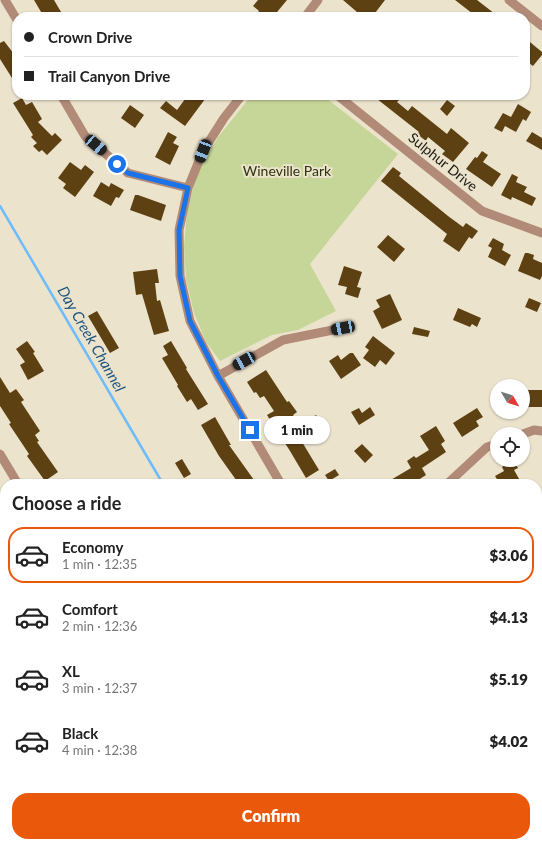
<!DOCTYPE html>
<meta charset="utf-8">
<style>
:root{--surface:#fff;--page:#f2f2f2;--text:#222;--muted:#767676;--line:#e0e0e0;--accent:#ea580c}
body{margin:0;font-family:Lato,sans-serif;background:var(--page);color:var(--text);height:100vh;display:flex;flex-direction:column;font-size:15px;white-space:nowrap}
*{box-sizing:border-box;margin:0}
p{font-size:13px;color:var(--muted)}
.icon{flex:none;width:22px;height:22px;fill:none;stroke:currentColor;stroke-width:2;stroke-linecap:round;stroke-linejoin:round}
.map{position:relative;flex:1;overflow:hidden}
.sheet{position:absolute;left:0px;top:479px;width:542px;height:368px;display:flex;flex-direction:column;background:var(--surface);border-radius:16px 16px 0 0;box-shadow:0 1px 3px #0004}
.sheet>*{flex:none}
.hud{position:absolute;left:12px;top:12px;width:518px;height:88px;border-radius:16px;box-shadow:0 1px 3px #0004;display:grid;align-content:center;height:88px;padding:0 12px;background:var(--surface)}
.needle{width:26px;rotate:129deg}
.tools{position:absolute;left:490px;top:379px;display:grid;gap:8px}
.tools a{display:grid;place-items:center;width:40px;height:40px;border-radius:50%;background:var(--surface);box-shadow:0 1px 3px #0004;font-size:20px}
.end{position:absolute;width:18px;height:18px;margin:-9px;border:5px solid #1a73e8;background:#fff;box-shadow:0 0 0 2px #fff}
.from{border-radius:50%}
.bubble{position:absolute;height:28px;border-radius:14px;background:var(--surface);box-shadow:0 1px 3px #0004;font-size:13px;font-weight:800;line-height:28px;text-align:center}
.car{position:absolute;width:12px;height:24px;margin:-12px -6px;border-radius:5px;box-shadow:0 0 3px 1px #0007;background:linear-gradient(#222 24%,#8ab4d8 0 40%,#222 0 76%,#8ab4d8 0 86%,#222 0)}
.hud b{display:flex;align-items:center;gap:14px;height:38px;font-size:15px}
.hud b+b{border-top:1px solid var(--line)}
.hud i{width:10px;height:10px;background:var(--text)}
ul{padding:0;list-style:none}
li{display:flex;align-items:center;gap:12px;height:56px;margin:0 8px 6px;padding:0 4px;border:2px solid transparent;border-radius:16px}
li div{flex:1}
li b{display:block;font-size:15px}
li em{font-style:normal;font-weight:800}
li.selected{border-color:var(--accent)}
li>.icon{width:36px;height:36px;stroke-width:1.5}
h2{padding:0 12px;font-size:18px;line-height:48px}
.button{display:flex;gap:8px;margin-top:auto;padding:8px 12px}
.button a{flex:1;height:46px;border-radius:16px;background:var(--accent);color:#fff;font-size:16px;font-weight:800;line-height:46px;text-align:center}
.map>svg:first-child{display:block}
</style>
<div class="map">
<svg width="542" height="847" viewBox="0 0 542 847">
<rect width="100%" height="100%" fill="#ece3cd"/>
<!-- green -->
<path fill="#c6d698" d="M252,95h70l76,59 -88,110 26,47 -38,19 -26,5 -52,26 -14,-19 -12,-29 -8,-34 -2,-32 3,-37 10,-36 21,-37z"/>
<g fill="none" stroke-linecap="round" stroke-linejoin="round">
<!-- stream -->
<path stroke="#6ebcfb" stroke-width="2.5" d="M0,206l163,278
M423,842l7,5"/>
</g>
<!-- building -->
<path fill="#5e4113" d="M34,0h20l10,17h-20z
M258,0h29l-14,17h-19l5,-6 -6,-5z
M343,0h42l-13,17h-11l-5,-4 1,-1z
M455,0h22l22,17h-22z
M525,38l17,14v3l-9,11 -8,-6z
M4,41l13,17v28l-17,-27v-16z
M188,95h20l-23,31 -25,-18 6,-7 11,9z
M372,95h25l4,3 -4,4 11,9 4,-5 35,28 4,-6 18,15 -16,19 -11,-8 3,-3 -17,-14 -2,4 -9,-7 2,-2z
M22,98l4,7 6,-3 10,17 -4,3 14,14 3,-3 7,7 -15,15 -5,-5 -3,2 -6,-6 4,-3 -6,-6 2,-2 -20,-32z
M447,100l8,6 -8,10 -7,-7z
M518,104l13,8 -5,9 -3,-2 -7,13 -11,-6 -3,6 -8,-4 9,-15 8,4z
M130,105l14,10 -9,13 -14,-10z
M168,132l9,5 -4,6 6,3 -9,19 -15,-8z
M532,132l10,6v12l-16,-9z
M482,151l6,4 -5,7 18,12 -9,13 -26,-18 9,-12 2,1z
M70,162l11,8 4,-5 9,7 -19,25 -12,-9 3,-4 -8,-6z
M393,167l8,6 -2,3 49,40 15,11 3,-4 12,8 -6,8 -3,-2 -10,15 -16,-11 4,-7 -66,-53z
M512,174l6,3 -2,5 11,5 -3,5 12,6 -4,8 -20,-9 -1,3 -10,-5z
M101,182l8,5 2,-4 13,7 -5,8 -3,-1 -5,9 -18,-10z
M135,195h3l28,10 -5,16 -31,-11z
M388,235l17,14 -11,13 -17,-15z
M493,238l11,6 -2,6 9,5 -6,11 -17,-9 4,-9 -4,-2z
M525,253h3l6,2 -1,4 9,4v13l-2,4 -22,-9z
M344,266l18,6 -5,15 4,1 -3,10 -13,-4 2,-7 -9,-2z
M157,269l2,14h-4l2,18 3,-1 9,31 -15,4 -12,-41 -6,1 -3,-23z
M390,294l12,26 -20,9 -9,-18 7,-4 -4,-7z
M529,298l12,5 -4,9 -12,-5z
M458,308l23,10 -4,9 -5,-3 -2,3 -17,-7z
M97,311l22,37 -9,5 -22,-37z
M414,327l16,4 -2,6 -16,-3z
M373,336l22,17 -9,12 -6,-5 -5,7 -12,-9 6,-8 -4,-3z
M27,341l8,11 -2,1 11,18 -16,9 -8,-15 5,-3 -9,-13z
M171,341l16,27 -1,1 22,35 -10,6 -7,-11 -4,3 -10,-16 1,-1 -16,-27 6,-3 -5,-9z
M350,353h3l8,12 -20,14 -12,-18 9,-6 3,5z
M266,370l21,32 2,-1 8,11 -4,3 7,11 16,-11 4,7 -21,15 20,33 -13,8 -16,-27 -23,-36 7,-4 -10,-15 -4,2 -4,-6 -2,1 -7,-11z
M0,377l10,16 6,-4 8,11 -3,2 19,29 -5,4 4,6 -2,1 21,30 -13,9 -18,-25 2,-2 -20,-30 2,-1 -11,-17z
M528,390h14v17h-14z
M370,407l5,8 -16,10 -8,-13 8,-4 3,5z
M477,408l6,9 -7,4 3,5 -17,11 -9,-14z
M215,417l16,28h-2l25,35 -5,4h-10l-20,-28 -18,-31z
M436,426l9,15 -4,3 5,8 -24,16 4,7 -14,9h-28l27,-16 -4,-7 7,-5 2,2 13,-8 -9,-14z
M362,444l11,11 -8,8 -11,-12z
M182,459l9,15 -7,4 -9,-15z
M513,460l5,8 -4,2 8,14h-22l-5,-8 9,-5 -2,-4z
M335,469l4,6 -10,6 -4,-6z"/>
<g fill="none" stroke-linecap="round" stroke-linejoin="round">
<!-- minor -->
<path stroke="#b18b78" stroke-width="9" d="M5,0l12,20
M509,0l33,26
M305,17l13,-17
M61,95l24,41 43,37 60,15
M242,95l-18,23 -21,33 -15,37 -9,42 1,46 10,45 28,55 63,108
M337,95l145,116 60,22
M218,376l65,-36 60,-12
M523,434l11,-4 8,1
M0,454l18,30
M447,484l40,-37 10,-3
M537,696l5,-6
M0,746l5,-3
M537,788l5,4
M199,842l1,5
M181,847l4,-5"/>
</g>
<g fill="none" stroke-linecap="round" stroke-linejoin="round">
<!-- route -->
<path stroke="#1a73e8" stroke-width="5" d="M117,164l11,9 60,15 -9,42 1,46 10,45 28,55 32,54"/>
</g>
<g text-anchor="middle" stroke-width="4" stroke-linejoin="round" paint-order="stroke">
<!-- street labels -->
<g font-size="14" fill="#1d1a12" stroke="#ece3cd">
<text transform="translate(443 162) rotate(39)" y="5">Sulphur Drive</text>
</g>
<!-- park labels -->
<g font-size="14" fill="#2c340d" stroke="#ece3cd">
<text x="287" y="176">Wineville Park</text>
</g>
<!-- water labels -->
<g font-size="15" font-style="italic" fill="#1c547e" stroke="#ece3cd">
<text transform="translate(91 339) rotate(60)" y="5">Day Creek Channel</text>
</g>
</g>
</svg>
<div class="tools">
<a><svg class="needle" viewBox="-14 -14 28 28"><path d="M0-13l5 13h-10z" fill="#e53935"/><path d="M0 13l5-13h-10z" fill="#767676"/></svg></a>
<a><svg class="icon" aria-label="locate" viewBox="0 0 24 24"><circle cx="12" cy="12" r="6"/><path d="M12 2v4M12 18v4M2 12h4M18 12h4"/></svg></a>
</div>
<i class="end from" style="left:117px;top:164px"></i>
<i class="end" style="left:250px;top:430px"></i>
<div class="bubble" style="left:264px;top:416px;width:66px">1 min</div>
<i class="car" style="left:96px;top:145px;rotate:130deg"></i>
<i class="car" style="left:203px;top:151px;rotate:201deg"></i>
<i class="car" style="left:343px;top:328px;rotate:259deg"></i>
<i class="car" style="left:244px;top:361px;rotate:241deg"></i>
<div class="hud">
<b><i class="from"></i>Crown Drive</b>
<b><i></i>Trail Canyon Drive</b>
</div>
<section class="sheet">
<h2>Choose a ride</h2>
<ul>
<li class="selected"><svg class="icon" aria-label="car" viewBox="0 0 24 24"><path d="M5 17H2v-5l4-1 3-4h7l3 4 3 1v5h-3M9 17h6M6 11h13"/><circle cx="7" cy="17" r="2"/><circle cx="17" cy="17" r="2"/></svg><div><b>Economy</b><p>1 min · 12:35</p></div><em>$3.06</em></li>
<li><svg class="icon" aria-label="car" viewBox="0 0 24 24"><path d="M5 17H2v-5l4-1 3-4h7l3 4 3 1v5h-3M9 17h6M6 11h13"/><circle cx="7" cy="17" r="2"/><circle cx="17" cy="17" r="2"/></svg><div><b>Comfort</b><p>2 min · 12:36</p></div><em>$4.13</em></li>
<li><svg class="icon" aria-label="car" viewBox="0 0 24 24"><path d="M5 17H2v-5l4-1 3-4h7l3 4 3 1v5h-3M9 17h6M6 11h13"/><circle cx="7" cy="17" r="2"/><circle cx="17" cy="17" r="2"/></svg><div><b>XL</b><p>3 min · 12:37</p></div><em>$5.19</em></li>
<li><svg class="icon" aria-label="car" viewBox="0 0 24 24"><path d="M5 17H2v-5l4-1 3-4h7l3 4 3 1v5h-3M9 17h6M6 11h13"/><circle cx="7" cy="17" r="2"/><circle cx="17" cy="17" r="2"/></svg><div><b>Black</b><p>4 min · 12:38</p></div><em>$4.02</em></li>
</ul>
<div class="button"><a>Confirm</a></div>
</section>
</div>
